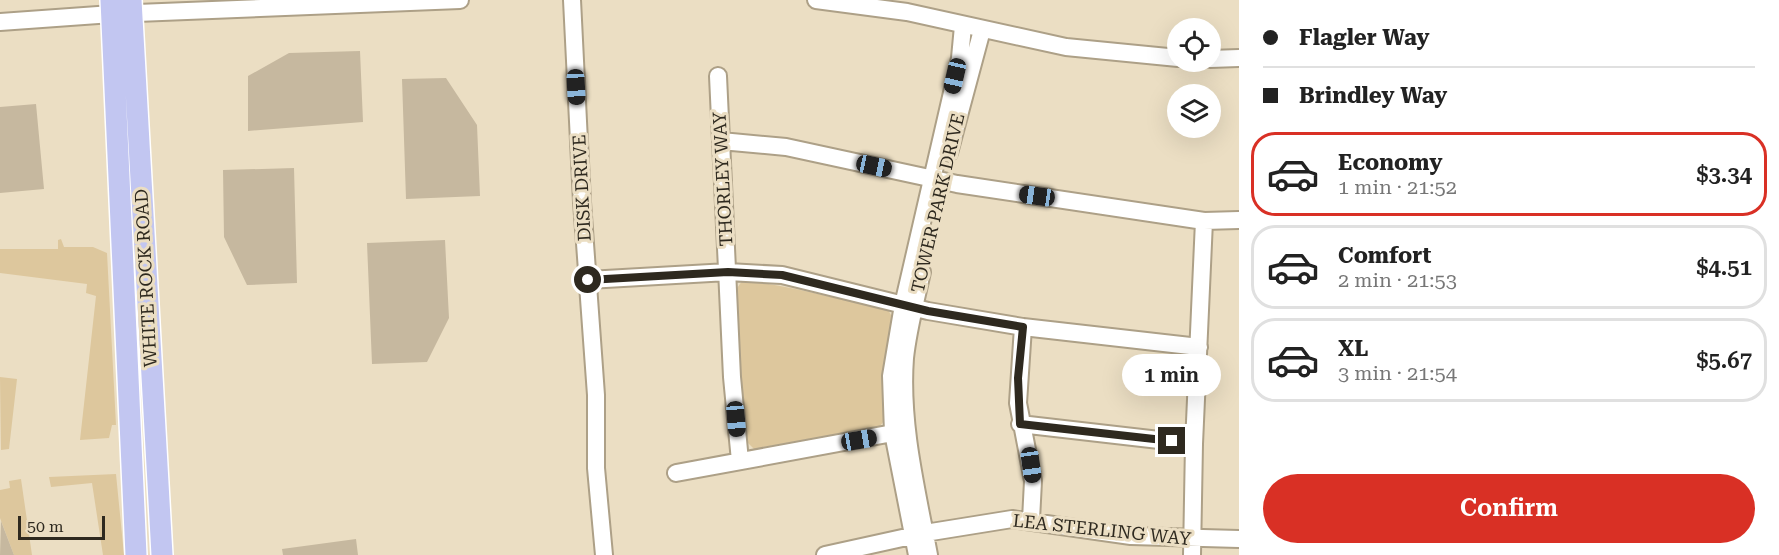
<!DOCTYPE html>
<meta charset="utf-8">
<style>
:root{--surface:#fff;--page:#f2f2f2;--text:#222;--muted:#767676;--line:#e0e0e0;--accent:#d93025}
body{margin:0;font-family:"Roboto Serif",serif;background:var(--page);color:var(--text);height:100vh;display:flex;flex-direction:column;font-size:22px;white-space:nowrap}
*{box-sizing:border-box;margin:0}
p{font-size:20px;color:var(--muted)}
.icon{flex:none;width:33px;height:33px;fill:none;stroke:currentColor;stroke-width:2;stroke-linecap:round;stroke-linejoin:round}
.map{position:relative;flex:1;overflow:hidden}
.panel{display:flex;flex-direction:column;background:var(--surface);width:540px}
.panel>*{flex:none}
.hud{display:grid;align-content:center;height:132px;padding:0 24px;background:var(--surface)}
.tools{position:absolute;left:1167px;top:18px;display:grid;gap:12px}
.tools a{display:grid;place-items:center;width:54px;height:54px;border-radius:50%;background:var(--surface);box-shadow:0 6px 24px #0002;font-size:30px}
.scale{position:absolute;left:18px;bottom:15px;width:87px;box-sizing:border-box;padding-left:6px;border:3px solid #2e291f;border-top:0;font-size:16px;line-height:21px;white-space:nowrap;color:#2e291f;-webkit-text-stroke:4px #ebdec3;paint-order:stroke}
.end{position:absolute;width:27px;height:27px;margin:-14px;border:8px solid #2e291f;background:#fff;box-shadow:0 0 0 3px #fff}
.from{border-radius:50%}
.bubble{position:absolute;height:42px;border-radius:21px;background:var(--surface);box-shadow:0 6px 24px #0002;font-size:20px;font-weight:600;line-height:42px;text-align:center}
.car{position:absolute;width:18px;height:36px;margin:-18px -9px;border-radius:8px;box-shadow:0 0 4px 2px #0007;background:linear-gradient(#222 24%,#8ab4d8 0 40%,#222 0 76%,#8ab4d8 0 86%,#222 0)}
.hud b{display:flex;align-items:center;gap:21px;height:57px;font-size:22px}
.hud b+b{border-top:2px solid var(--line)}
.hud i{width:15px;height:15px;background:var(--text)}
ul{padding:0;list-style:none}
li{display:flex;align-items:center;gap:18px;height:84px;margin:0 12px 9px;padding:0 12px;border:3px solid var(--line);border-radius:24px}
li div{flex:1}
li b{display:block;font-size:22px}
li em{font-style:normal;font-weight:600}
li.current{border-color:var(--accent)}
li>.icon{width:54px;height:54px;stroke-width:1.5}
.primary-button{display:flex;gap:12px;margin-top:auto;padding:12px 24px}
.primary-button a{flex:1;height:69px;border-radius:36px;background:var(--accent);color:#fff;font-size:24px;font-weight:600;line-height:69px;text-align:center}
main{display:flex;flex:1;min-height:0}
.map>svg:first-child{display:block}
</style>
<main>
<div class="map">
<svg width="1239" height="555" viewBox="0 0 1239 555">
<rect width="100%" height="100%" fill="#ebdec3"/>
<!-- green -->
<path fill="#ddc79d" d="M61,239l3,8h29l14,6 9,172h-4l-3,13 -29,2 16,-144 -10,-3 1,-9 -87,-11v-24h58v-9z
M742,281c49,3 95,21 144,25l5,9 -3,101 -8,10 -126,23 -8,-8 -5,-34 -6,-116z
M0,377l17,2 -8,70 -8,1z
M116,474l8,81h-21l-11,-72 -41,4 -2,-10z
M21,479l11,76h-18l-14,-37v-28l10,-2 -1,-7z"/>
<!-- building -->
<path fill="#c6b89f" d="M360,51l3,71 -115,9v-55l41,-23z
M446,78l31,47 3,71 -74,3 -4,-120z
M36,104l8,85 -44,4v-86z
M294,168l3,115 -50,2 -23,-48 -1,-67z
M445,240l4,78 -22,44 -55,2 -5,-121z
M1,521l13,34h-14z
M356,539l2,16h-75l-1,-6z"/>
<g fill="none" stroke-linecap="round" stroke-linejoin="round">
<!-- minor casing -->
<g stroke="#ada087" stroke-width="20">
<path id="minor" d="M572,0l10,202 14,193v73l8,87
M816,0l91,12 159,35 112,11
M0,22l112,-8 348,-14
M1210,59l29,-1
M718,76l14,301 8,84
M721,141l65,6 171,37 247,37 35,-1
M949,153l33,-123
M922,272c-6,28 -14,57 -17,86 -5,66 12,133 24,197
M588,280l140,-8 54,3 146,36 95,16 176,20
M1023,327l-5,76 15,78 -2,39
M1020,424l174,20
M676,473l217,-40
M825,555l100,-22 87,-14 119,17 108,3
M917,555l-24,-122 -2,-57 12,-71 57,-247 3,-32
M1192,555l2,-111 10,-223"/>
</g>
<!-- major casing -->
<g stroke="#fff" stroke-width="24">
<path id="major" d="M111,0l25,555
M131,0l31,555"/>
</g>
<!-- minor -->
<use href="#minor" stroke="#fff" stroke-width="16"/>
<!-- major -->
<use href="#major" stroke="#c2c6f1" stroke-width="21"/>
</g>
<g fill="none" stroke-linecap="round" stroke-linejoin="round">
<!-- route -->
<path stroke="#2e291f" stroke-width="8" d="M588,280l140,-8 54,3 146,36 95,16 -5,51 2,46 152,17"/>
</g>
<g text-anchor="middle" stroke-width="6" stroke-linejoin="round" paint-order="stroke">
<!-- street labels -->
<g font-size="18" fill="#2e291f" stroke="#ebdec3">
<text transform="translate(723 179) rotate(-93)" y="6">THORLEY WAY</text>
<text transform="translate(582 188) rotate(-93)" y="6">DISK DRIVE</text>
<text transform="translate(938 203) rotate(-77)" y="6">TOWER PARK DRIVE</text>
<text transform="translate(146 278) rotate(-93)" y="6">WHITE ROCK ROAD</text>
<text transform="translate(1102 530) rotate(6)" y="6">LEA STERLING WAY</text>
</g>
</g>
</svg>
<div class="tools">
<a><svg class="icon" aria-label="locate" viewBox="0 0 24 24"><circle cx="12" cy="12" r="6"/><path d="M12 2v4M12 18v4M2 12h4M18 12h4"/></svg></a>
<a><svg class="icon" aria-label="layers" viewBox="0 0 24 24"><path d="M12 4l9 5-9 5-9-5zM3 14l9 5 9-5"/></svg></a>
</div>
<div class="scale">50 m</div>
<i class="end from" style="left:588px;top:280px"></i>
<i class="end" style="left:1172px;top:441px"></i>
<div class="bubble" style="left:1122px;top:354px;width:99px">1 min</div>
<i class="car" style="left:955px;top:76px;rotate:193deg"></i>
<i class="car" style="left:576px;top:87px;rotate:177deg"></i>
<i class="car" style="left:874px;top:166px;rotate:102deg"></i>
<i class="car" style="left:1037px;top:196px;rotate:278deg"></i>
<i class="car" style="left:736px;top:419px;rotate:175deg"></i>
<i class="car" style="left:859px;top:440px;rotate:80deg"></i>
<i class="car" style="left:1031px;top:465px;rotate:172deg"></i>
</div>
<section class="panel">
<div class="hud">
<b><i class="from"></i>Flagler Way</b>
<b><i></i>Brindley Way</b>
</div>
<ul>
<li class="current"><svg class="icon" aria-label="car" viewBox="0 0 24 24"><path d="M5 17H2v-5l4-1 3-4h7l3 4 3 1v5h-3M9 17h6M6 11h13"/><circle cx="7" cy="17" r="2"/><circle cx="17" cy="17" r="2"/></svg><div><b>Economy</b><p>1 min · 21:52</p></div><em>$3.34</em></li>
<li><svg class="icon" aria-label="car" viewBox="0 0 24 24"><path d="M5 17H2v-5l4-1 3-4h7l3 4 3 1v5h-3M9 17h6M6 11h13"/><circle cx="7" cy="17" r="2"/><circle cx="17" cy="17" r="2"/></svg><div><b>Comfort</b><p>2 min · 21:53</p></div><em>$4.51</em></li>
<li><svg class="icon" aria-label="car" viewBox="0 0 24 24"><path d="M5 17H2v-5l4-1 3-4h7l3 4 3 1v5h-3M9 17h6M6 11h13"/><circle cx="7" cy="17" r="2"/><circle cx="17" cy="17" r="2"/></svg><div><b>XL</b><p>3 min · 21:54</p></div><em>$5.67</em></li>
</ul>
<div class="primary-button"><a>Confirm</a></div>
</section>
</main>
